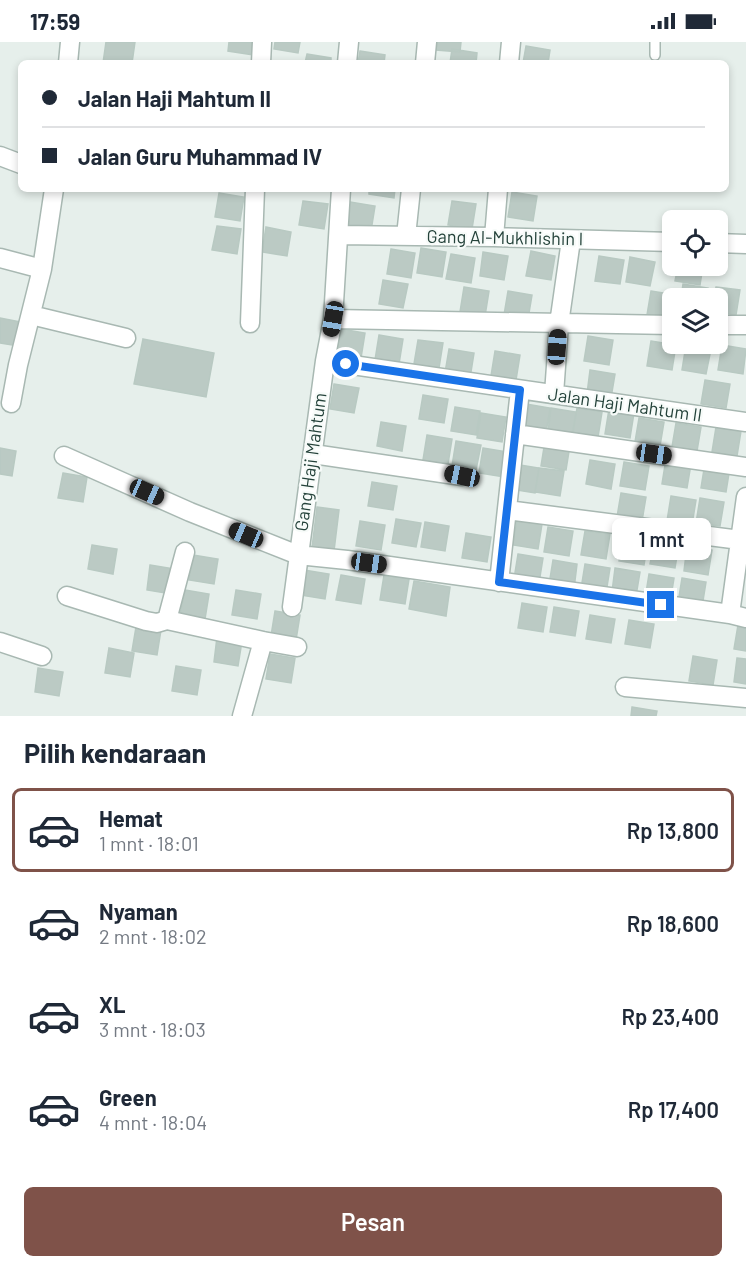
<!DOCTYPE html>
<html lang="id">
<meta charset="utf-8">
<style>
:root{--surface:#fff;--page:#f6f6f7;--text:#1f2937;--muted:#747a83;--line:#e0e1e3;--accent:#7f5249}
body{margin:0;font-family:Barlow,sans-serif;background:var(--page);color:var(--text);height:100vh;display:flex;flex-direction:column;font-size:22px;white-space:nowrap}
*{box-sizing:border-box;margin:0}
p{font-size:20px;color:var(--muted)}
.icon{flex:none;width:33px;height:33px;fill:none;stroke:currentColor;stroke-width:2;stroke-linecap:round;stroke-linejoin:round}
.map{position:relative;height:674px;overflow:hidden}
.details{display:flex;flex-direction:column;background:var(--surface);flex:1}
.details>*{flex:none}
.top-card{position:absolute;left:18px;top:18px;width:711px;height:132px;border-radius:9px;box-shadow:0 3px 9px #0003;display:grid;align-content:center;height:132px;padding:0 24px;background:var(--surface)}
.fabs{position:absolute;left:662px;top:168px;display:grid;gap:12px}
.fabs a{display:grid;place-items:center;width:66px;height:66px;border-radius:9px;background:var(--surface);box-shadow:0 3px 9px #0003;font-size:30px}
.end{position:absolute;width:27px;height:27px;margin:-14px;border:8px solid #1a73e8;background:#fff;box-shadow:0 0 0 3px #fff}
.from{border-radius:50%}
.bubble{position:absolute;height:42px;border-radius:9px;background:var(--surface);box-shadow:0 3px 9px #0003;font-size:20px;font-weight:600;line-height:42px;text-align:center}
.car{position:absolute;width:18px;height:36px;margin:-18px -9px;border-radius:8px;box-shadow:0 0 4px 2px #0007;background:linear-gradient(#222 24%,#8ab4d8 0 40%,#222 0 76%,#8ab4d8 0 86%,#222 0)}
.top-card b{display:flex;align-items:center;gap:21px;height:57px;font-size:22px}
.top-card b+b{border-top:2px solid var(--line)}
.top-card i{width:15px;height:15px;background:var(--text)}
ul{padding:0;list-style:none}
li{display:flex;align-items:center;gap:18px;height:84px;margin:0 12px 9px;padding:0 12px;border:3px solid transparent;border-radius:9px}
li div{flex:1}
li b{display:block;font-size:22px}
li em{font-style:normal;font-weight:600}
li.selected{border-color:var(--accent)}
li>.icon{width:54px;height:54px;stroke-width:1.5}
h2{padding:0 24px;font-size:27px;line-height:72px}
.cta{display:flex;gap:12px;margin-top:auto;padding:12px 24px}
.cta a{flex:1;height:69px;border-radius:9px;background:var(--accent);color:#fff;font-size:24px;font-weight:600;line-height:69px;text-align:center}
.status{display:flex;justify-content:space-between;align-items:center;height:42px;padding:0 30px;background:var(--surface);direction:ltr}
.status svg{height:16px;fill:currentColor}
.map>svg:first-child{display:block}
</style>
<div class="status"><b>17:59</b><svg viewBox="0 0 49 12"><path d="M0 12V9h3v3zM5 12V6h3v6zM10 12V3h3v9zM15 12V0h3v12zM26 1h20v11H26zM47 4h2v5h-2z"/></svg></div>
<div class="map">
<svg width="746" height="674" viewBox="0 0 746 674">
<rect width="100%" height="100%" fill="#e6efeb"/>
<!-- building -->
<path fill="#bbcac4" stroke="#b8c9c2" stroke-width="1.5" d="M106,0h29l-3,21h-29z
M229,0h26l-2,13 -25,-4z
M275,0h25l-2,11 -24,-4z
M437,0h24l-1,10 -24,-2z
M526,4l24,4 -2,13h-25z
M452,7l25,4 -1,10h-26z
M360,9l25,4 -1,8h-26z
M307,12l24,4v5h-26z
M369,147h26l-1,9 -25,-4z
M512,150l25,4 -4,25 -25,-4z
M219,151l25,4 -4,24 -25,-4z
M303,159l25,3 -4,25 -25,-4z
M452,159l24,3 -4,25 -24,-4z
M350,160l25,4 -4,25 -25,-4z
M217,184l24,3 -4,25 -25,-4z
M266,185l25,5 -4,24 -25,-4z
M421,206l25,4 -4,25 -25,-4z
M391,207l24,4 -4,25 -24,-4z
M531,209l24,5 -4,24 -25,-4z
M483,210l25,4 -4,24 -24,-4z
M451,212l24,4 -4,25 -25,-4z
M599,214l25,4 -4,24 -25,-3z
M630,215l25,5 -5,24 -24,-4z
M678,224h25l-3,19 -25,-4z
M383,238l25,4 -5,24 -24,-4z
M683,242l25,4 -2,10h-25z
M464,245l25,4 -4,25 -25,-4z
M716,245l24,3 -4,25 -19,-3v-14h-3z
M508,249l24,4 -4,24 -24,-4z
M651,249l25,4 -1,3h-3v21l-25,-4z
M0,276l21,4 -3,24 -18,-3z
M341,287l24,4 -4,25 -25,-4z
M379,293l24,4 -4,25 -24,-4z
M588,294l25,4 -4,25 -25,-4z
M143,297l71,14 -8,44 -72,-13z
M418,298l25,3 -4,25 -25,-4z
M651,299l25,4 -4,25 -25,-4z
M686,303l25,4 -5,25 -24,-4z
M722,303l24,4 -3,25 -25,-4z
M449,307l25,4 -4,25 -25,-5z
M495,309l25,4 -4,25 -25,-4z
M590,328l25,4 -4,24 -24,-4z
M705,338l25,4 -4,24 -25,-4z
M334,342l25,4 -5,25 -24,-4z
M423,353l25,4 -4,24 -25,-4z
M526,362l24,4 -4,25 -25,-4z
M455,365l25,4 -4,24 -25,-4z
M551,366l25,4 -4,24 -24,-4z
M577,366l25,4 -4,25 -25,-4z
M609,367l25,4 -4,25 -25,-4z
M481,371l25,4 -4,25 -25,-4z
M639,376l25,4 -4,24 -25,-4z
M381,380l25,4 -4,25 -25,-5z
M676,381l25,4 -4,24 -25,-4z
M716,385l25,4 -4,25 -25,-4z
M427,393l25,4 -4,25 -25,-4z
M456,399l25,4 -5,25 -24,-4z
M545,399l25,4 -4,25 -25,-4z
M0,406l16,3 -4,25 -12,-2z
M483,406l25,4 -4,25 -25,-4z
M666,417l25,5 -4,24 -25,-4z
M590,418l25,4 -4,25 -25,-5z
M624,420l25,4 -4,24 -25,-4z
M705,421l25,4 -4,25 -25,-4z
M514,422l25,4 -4,25 -25,-4z
M539,426l25,3 -4,25 -25,-4z
M63,431l24,4 -4,25 -25,-4z
M372,440l25,4 -4,24 -25,-4z
M621,451l25,4 -4,24 -25,-4z
M671,454l25,4 -4,25 -25,-4z
M700,456l24,4 -4,24 -24,-3z
M317,465l22,3 -5,41 -22,-3z
M396,477l25,4 -5,24 -24,-4z
M517,478l25,4 -4,25 -25,-4z
M360,479l25,4 -4,25 -25,-4z
M425,480l24,4 -4,25 -24,-4z
M548,485l25,4 -4,25 -25,-4z
M585,489l25,3 -4,25 -25,-4z
M466,491l25,4 -4,25 -25,-4z
M623,494l25,4 -4,25 -25,-4z
M655,498l24,4 -4,24 -25,-4z
M92,503l25,4 -4,25 -25,-5z
M687,504l25,4 -4,25 -24,-4z
M518,512l25,4 -4,25 -25,-4z
M193,513l25,4 -4,25 -25,-4z
M553,518l24,4 -3,25 -25,-4z
M585,522l25,4 -4,25 -25,-4z
M150,523l25,4 -4,25 -24,-4z
M615,526l25,4 -4,24 -24,-4z
M304,528l25,4 -4,25 -25,-4z
M649,532l25,4 -4,25 -25,-4z
M341,533l24,4 -4,25 -25,-4z
M384,533l25,4 -4,25 -25,-4z
M682,536l24,4 -4,25 -24,-4z
M414,539l36,6 -4,29 -37,-7z
M185,548l24,4 -4,25 -25,-4z
M236,548l25,4 -4,25 -25,-4z
M522,561l25,4 -4,25 -25,-4z
M554,565l25,4 -4,25 -25,-4z
M275,569l25,4 -4,25 -25,-4z
M590,573l25,4 -4,24 -25,-4z
M629,578l25,4 -4,24 -25,-4z
M738,583l8,1v25l-12,-2z
M136,585l25,3 -4,25 -25,-4z
M217,595l25,4 -4,25 -24,-4z
M109,606l25,5 -4,24 -25,-4z
M270,612l25,4 -4,25 -25,-4z
M693,614l24,4 -4,25 -24,-4z
M737,616l9,1v25l-12,-2z
M176,624l25,4 -4,25 -25,-4z
M38,626l25,4 -4,24 -24,-4z
M632,665l25,4 -1,5h-25z"/>
<g fill="none" stroke-linecap="round" stroke-linejoin="round">
<!-- service casing -->
<g stroke="#a8b8b2" stroke-width="12">
<path id="service" d="M655,13v-13"/>
</g>
<!-- minor casing -->
<g stroke="#a8b8b2" stroke-width="21">
<path id="minor" d="M68,21l2,-21
M261,21l1,-21
M347,21l2,-21
M425,21l2,-21
M509,21l2,-21
M0,114l21,8
M339,193l155,2 178,5
M406,194l5,-47
M494,195l4,-48
M717,201l29,1
M0,216l42,11
M31,273l95,23
M333,277l339,6
M250,281l5,-134
M717,283h29
M325,319l421,61
M554,352l5,-70 12,-84
M11,361l7,-38 24,-96 12,-80
M515,392l231,33
M313,412l149,22
M64,414l126,56 108,43 49,5 383,54 16,4
M507,468l233,30
M499,540l21,-192
M67,554l79,25 11,2 10,-3 96,21 34,6
M292,565l33,-246 8,-42 8,-130
M730,572l16,-117
M167,578l18,-68
M0,600l42,14
M625,645l121,11
M242,674l21,-75"/>
</g>
<!-- service -->
<use href="#service" stroke="#fff" stroke-width="9"/>
<!-- minor -->
<use href="#minor" stroke="#fff" stroke-width="18"/>
</g>
<g fill="none" stroke-linecap="round" stroke-linejoin="round">
<!-- route -->
<path stroke="#1a73e8" stroke-width="8" d="M346,322l174,26 -21,192 162,23"/>
</g>
<g text-anchor="middle" stroke-width="4.5" stroke-linejoin="round" paint-order="stroke">
<!-- street labels -->
<g font-size="18" fill="#24423a" stroke="#f7fbf9">
<text transform="translate(505 196) rotate(1)" y="6">Gang AI-Mukhlishin I</text>
<text transform="translate(625 363) rotate(8)" y="6">Jalan Haji Mahtum II</text>
<text transform="translate(311 420) rotate(-82)" y="6">Gang Haji Mahtum</text>
</g>
</g>
</svg>
<div class="fabs">
<a><svg class="icon" aria-label="locate" viewBox="0 0 24 24"><circle cx="12" cy="12" r="6"/><path d="M12 2v4M12 18v4M2 12h4M18 12h4"/></svg></a>
<a><svg class="icon" aria-label="layers" viewBox="0 0 24 24"><path d="M12 4l9 5-9 5-9-5zM3 14l9 5 9-5"/></svg></a>
</div>
<i class="end from" style="left:346px;top:322px"></i>
<i class="end" style="left:661px;top:563px"></i>
<div class="bubble" style="left:612px;top:476px;width:99px">1 mnt</div>
<i class="car" style="left:333px;top:277px;rotate:190deg"></i>
<i class="car" style="left:557px;top:305px;rotate:4deg"></i>
<i class="car" style="left:654px;top:412px;rotate:98deg"></i>
<i class="car" style="left:462px;top:434px;rotate:282deg"></i>
<i class="car" style="left:147px;top:450px;rotate:114deg"></i>
<i class="car" style="left:246px;top:493px;rotate:293deg"></i>
<i class="car" style="left:369px;top:521px;rotate:98deg"></i>
<div class="top-card">
<b><i class="from"></i>Jalan Haji Mahtum II</b>
<b><i></i>Jalan Guru Muhammad IV</b>
</div>
</div>
<section class="details">
<h2>Pilih kendaraan</h2>
<ul>
<li class="selected"><svg class="icon" aria-label="car" viewBox="0 0 24 24"><path d="M5 17H2v-5l4-1 3-4h7l3 4 3 1v5h-3M9 17h6M6 11h13"/><circle cx="7" cy="17" r="2"/><circle cx="17" cy="17" r="2"/></svg><div><b>Hemat</b><p>1 mnt · 18:01</p></div><em>Rp 13,800</em></li>
<li><svg class="icon" aria-label="car" viewBox="0 0 24 24"><path d="M5 17H2v-5l4-1 3-4h7l3 4 3 1v5h-3M9 17h6M6 11h13"/><circle cx="7" cy="17" r="2"/><circle cx="17" cy="17" r="2"/></svg><div><b>Nyaman</b><p>2 mnt · 18:02</p></div><em>Rp 18,600</em></li>
<li><svg class="icon" aria-label="car" viewBox="0 0 24 24"><path d="M5 17H2v-5l4-1 3-4h7l3 4 3 1v5h-3M9 17h6M6 11h13"/><circle cx="7" cy="17" r="2"/><circle cx="17" cy="17" r="2"/></svg><div><b>XL</b><p>3 mnt · 18:03</p></div><em>Rp 23,400</em></li>
<li><svg class="icon" aria-label="car" viewBox="0 0 24 24"><path d="M5 17H2v-5l4-1 3-4h7l3 4 3 1v5h-3M9 17h6M6 11h13"/><circle cx="7" cy="17" r="2"/><circle cx="17" cy="17" r="2"/></svg><div><b>Green</b><p>4 mnt · 18:04</p></div><em>Rp 17,400</em></li>
</ul>
<div class="cta"><a>Pesan</a></div>
</section>
